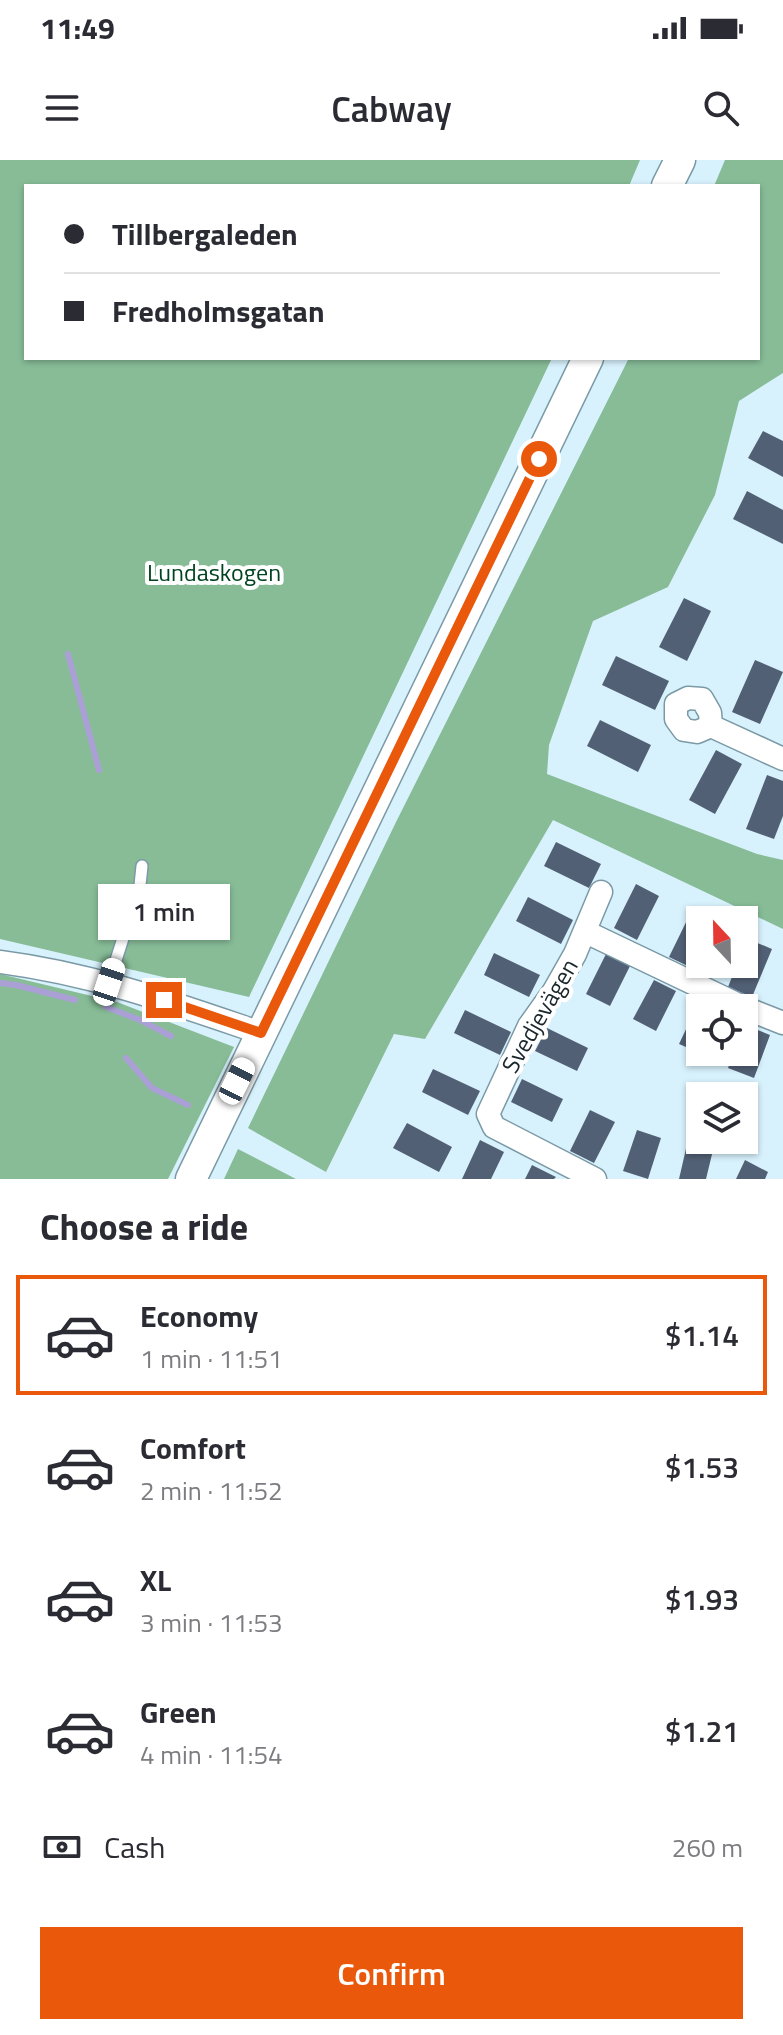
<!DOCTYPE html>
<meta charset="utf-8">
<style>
:root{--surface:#fff;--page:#f7f7f7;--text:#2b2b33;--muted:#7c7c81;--line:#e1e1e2;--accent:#ea580c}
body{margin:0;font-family:"Titillium Web",sans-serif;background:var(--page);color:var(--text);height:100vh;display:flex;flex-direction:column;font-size:30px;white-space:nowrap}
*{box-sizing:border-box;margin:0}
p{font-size:26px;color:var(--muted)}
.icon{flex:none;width:44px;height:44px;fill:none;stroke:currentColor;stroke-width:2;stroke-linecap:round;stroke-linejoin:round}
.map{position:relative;height:1019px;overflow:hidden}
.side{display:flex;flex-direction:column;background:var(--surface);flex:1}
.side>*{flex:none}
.banner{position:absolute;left:24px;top:24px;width:736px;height:176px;border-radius:0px;box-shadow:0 2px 6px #0004;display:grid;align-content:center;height:176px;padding:0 40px;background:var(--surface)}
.needle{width:52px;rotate:338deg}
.controls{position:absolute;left:686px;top:746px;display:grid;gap:16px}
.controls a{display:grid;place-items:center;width:72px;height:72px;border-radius:0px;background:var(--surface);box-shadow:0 2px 6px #0004;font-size:40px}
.end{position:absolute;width:36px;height:36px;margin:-18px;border:10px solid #ea580c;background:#fff;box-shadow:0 0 0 4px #fff}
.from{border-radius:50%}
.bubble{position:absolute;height:56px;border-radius:0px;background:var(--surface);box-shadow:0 2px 6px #0004;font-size:26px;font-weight:600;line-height:56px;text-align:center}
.car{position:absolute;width:24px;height:48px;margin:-24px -12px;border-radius:10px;box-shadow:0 0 6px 2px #0007;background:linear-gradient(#fff 24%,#345 0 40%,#fff 0 76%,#345 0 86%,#fff 0)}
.banner b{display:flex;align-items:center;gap:28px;height:76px;font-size:30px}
.banner b+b{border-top:2px solid var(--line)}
.banner i{width:20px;height:20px;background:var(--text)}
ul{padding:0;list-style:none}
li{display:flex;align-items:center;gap:24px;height:120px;margin:0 16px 12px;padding:0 24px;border:4px solid transparent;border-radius:0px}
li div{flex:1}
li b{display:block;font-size:30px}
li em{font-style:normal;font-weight:600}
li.on{border-color:var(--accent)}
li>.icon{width:72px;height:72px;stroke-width:1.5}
h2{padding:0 40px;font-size:36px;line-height:96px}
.pay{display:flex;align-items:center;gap:20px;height:88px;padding:0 40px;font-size:30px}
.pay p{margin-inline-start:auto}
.action{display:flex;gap:16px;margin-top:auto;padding:16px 40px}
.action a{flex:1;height:92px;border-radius:0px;background:var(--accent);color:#fff;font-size:32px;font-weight:600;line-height:92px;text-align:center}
.status{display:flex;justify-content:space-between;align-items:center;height:56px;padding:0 40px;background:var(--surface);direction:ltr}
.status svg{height:22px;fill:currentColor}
header{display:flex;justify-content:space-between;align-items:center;height:104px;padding:0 40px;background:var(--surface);font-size:36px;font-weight:600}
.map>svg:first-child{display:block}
</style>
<div class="status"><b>11:49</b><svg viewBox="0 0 49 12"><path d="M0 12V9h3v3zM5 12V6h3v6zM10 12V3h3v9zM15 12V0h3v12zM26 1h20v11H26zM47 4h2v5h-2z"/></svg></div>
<header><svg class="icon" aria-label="menu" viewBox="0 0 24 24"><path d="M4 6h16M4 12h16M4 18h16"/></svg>Cabway<svg class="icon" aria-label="search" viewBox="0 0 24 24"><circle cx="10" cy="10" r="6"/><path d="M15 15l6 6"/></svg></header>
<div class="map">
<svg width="783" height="1019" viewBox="0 0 783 1019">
<rect width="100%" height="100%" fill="#d8f2fd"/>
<!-- forest -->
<path fill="#87bc97" d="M0,0h640l-11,26h-603v172h526l-303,639 -249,-58z
M725,0h58v213l-44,28 -24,94 -47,92 -75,34 -44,124 -2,29 210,80 26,6v69l-230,-109 -128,219 -31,-5 -68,138 -78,-44 149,-308 232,-462h129v-172h-44z
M0,814l117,28 117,45 -66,132h-168z
M238,989l58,30h-72z"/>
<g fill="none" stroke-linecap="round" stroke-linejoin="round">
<!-- stream -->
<path stroke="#aaa0d6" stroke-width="6" d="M68,494l31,116
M0,823l16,2 59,15
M106,847l34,13 31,16
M126,898l26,30 36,17"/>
</g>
<!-- building -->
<path fill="#526075" d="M763,271l20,10v36l-35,-19z
M747,331l36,19v34l-50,-25z
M684,438l27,13 -24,50 -28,-14z
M616,496l53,25 -14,29 -53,-25z
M755,500l28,12 -23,52 -28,-12z
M600,560l51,25 -13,27 -51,-26z
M716,590l26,14 -27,50 -26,-14z
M767,615l16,6v35l-9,23 -28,-10z
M556,682l45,22 -12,24 -45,-22z
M636,724l23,12 -22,44 -23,-12z
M528,737l45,23 -12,24 -45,-23z
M692,750l21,10h-13v37l-6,12 -25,-12z
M748,779l24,10 -20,48 -24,-10 9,-23h7v-16z
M494,793l46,22 -11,22 -45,-22z
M606,794l24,12 -20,40 -24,-12z
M654,820l22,11 -20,40 -23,-12z
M698,844l9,4h-7v45l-21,-9z
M465,850l46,22 -11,23 -46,-22z
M745,865l25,10 -16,43 -26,-10 6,-16h10z
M547,868l41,20 -11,23 -42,-20z
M433,909l47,22 -12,24 -46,-23z
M522,919l41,20 -11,23 -41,-20z
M590,950l25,12 -21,41 -24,-12z
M407,963l45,24 -13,25 -46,-24z
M637,970l24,8 -13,41 -25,-8z
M480,980l24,12 -13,27h-29z
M688,980l26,6 -8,33h-27z
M745,1000l23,12 -3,7h-29z
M532,1005l24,12 -2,2h-29z"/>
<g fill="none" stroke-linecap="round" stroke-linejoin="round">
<!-- service casing -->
<g stroke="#7b9aa6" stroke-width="14">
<path id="service" d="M109,822l31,-97 2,-19"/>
</g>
<!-- minor casing -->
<g stroke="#7b9aa6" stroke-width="25">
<path id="minor" d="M711,566l-1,-13 -8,-14 -14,-1 -12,6v15l8,11 13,2 14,-6 72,33
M586,772l159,76 38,15
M0,802c93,12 173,41 261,71
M595,1019l-101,-52 -6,-13 41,-88 25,-35 21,-37 26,-62"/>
</g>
<!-- secondary casing -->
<g stroke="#7b9aa6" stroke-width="33">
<path id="secondary" d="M667,26l13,-26
M191,1019l397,-821"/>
</g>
<!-- service -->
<use href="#service" stroke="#fff" stroke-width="11"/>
<!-- minor -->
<use href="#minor" stroke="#fff" stroke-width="22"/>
<!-- secondary -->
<use href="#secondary" stroke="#fff" stroke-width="30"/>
</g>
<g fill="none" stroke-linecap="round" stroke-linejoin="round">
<!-- route -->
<path stroke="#ea580c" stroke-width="10" d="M164,840l97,33 278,-574"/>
</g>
<g text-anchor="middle" stroke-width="8" stroke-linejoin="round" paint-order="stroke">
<!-- park labels -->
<g font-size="24" fill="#004321" stroke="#fff">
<text x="214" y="421">Lundaskogen</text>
</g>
<!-- street labels -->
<g font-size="24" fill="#19262b" stroke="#fff">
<text transform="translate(540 856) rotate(-60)" y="8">Svedjevägen</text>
</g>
</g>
</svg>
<div class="controls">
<a><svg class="needle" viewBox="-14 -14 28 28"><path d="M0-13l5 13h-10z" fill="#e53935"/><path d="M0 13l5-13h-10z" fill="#7c7c81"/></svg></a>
<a><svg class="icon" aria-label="locate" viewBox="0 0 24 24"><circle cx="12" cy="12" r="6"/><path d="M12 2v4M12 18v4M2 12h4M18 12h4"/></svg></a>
<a><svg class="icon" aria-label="layers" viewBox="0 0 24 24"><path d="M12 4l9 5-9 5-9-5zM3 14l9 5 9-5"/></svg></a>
</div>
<i class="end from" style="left:539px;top:299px"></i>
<i class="end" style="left:164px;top:840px"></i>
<div class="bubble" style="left:98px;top:724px;width:132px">1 min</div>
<i class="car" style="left:109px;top:822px;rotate:18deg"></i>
<i class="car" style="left:237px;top:921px;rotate:26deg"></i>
<div class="banner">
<b><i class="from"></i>Tillbergaleden</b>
<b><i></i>Fredholmsgatan</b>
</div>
</div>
<section class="side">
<h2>Choose a ride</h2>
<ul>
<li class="on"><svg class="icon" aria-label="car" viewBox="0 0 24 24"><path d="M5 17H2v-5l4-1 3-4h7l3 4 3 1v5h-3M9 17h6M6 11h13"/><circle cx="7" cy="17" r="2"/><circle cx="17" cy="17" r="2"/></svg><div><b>Economy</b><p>1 min · 11:51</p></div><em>$1.14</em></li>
<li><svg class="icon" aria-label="car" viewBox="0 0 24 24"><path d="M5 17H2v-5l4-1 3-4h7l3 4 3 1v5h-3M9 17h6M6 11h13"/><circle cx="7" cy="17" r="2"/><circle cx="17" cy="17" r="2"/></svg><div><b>Comfort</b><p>2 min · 11:52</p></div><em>$1.53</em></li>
<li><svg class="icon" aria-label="car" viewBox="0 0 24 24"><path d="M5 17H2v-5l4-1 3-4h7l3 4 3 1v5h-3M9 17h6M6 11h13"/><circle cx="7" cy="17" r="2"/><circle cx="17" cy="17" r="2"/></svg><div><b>XL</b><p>3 min · 11:53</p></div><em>$1.93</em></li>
<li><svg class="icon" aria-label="car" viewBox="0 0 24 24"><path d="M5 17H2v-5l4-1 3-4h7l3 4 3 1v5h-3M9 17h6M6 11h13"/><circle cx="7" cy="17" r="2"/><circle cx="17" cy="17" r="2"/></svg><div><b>Green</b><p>4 min · 11:54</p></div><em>$1.21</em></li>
</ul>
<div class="pay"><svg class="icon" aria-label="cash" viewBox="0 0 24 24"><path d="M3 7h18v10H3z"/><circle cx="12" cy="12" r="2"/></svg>Cash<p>260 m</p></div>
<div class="action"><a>Confirm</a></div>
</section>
